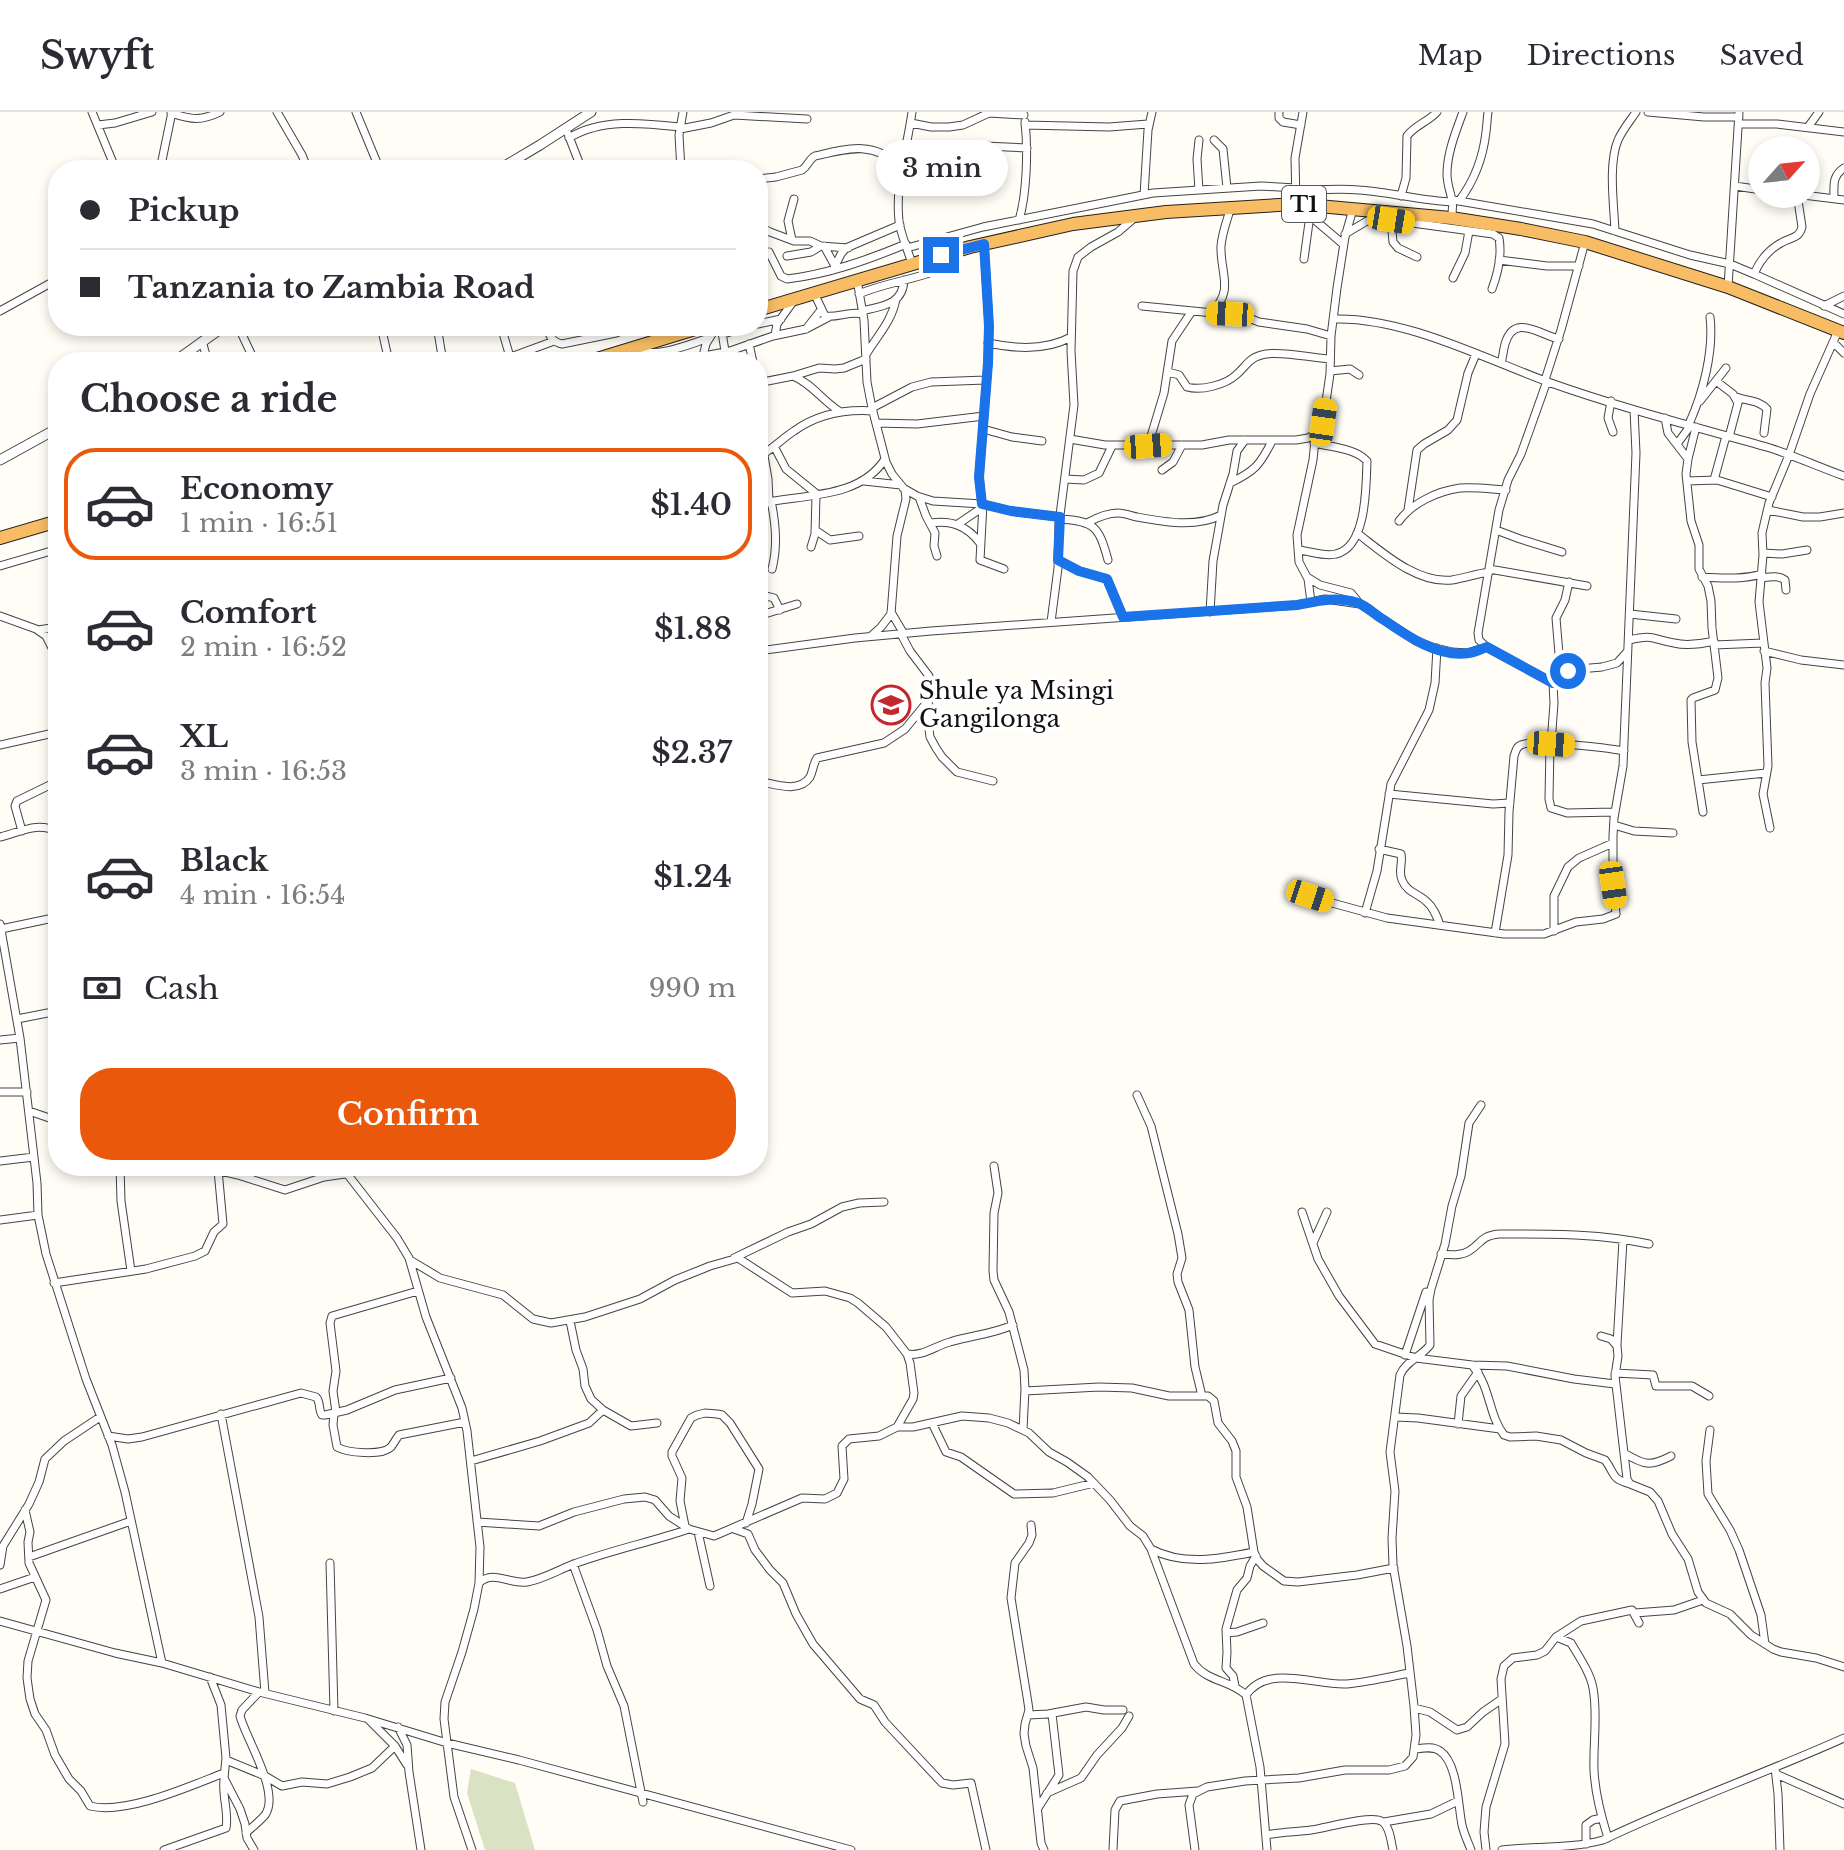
<!DOCTYPE html>
<meta charset="utf-8">
<style>
:root{--surface:#fff;--page:#f7f7f7;--text:#2b2b33;--muted:#7c7c81;--line:#e1e1e2;--accent:#ea580c}
body{margin:0;font-family:"Libre Baskerville",serif;background:var(--page);color:var(--text);height:100vh;display:flex;flex-direction:column;font-size:30px;white-space:nowrap}
*{box-sizing:border-box;margin:0}
p{font-size:26px;color:var(--muted)}
.icon{flex:none;width:44px;height:44px;fill:none;stroke:currentColor;stroke-width:2;stroke-linecap:round;stroke-linejoin:round}
.map{position:relative;flex:1;overflow:hidden}
.side{position:absolute;left:48px;top:240px;width:720px;height:824px;display:flex;flex-direction:column;background:var(--surface);border-radius:32px;box-shadow:0 4px 12px #0003}
.side>*{flex:none}
.top-card{position:absolute;left:48px;top:48px;width:720px;height:176px;border-radius:32px;box-shadow:0 4px 12px #0003;display:grid;align-content:center;height:176px;padding:0 32px;background:var(--surface)}
.needle{width:52px;rotate:63deg}
.controls{position:absolute;left:1748px;top:24px;display:grid;gap:16px}
.controls a{display:grid;place-items:center;width:72px;height:72px;border-radius:50%;background:var(--surface);box-shadow:0 4px 12px #0003;font-size:40px}
.end{position:absolute;width:36px;height:36px;margin:-18px;border:10px solid #1a73e8;background:#fff;box-shadow:0 0 0 4px #fff}
.from{border-radius:50%}
.bubble{position:absolute;height:56px;border-radius:28px;background:var(--surface);box-shadow:0 4px 12px #0003;font-size:26px;font-weight:600;line-height:56px;text-align:center}
.car{position:absolute;width:24px;height:48px;margin:-24px -12px;border-radius:10px;box-shadow:0 0 6px 2px #0007;background:linear-gradient(#f5c518 24%,#345 0 40%,#f5c518 0 76%,#345 0 86%,#f5c518 0)}
.top-card b{display:flex;align-items:center;gap:28px;height:76px;font-size:30px}
.top-card b+b{border-top:2px solid var(--line)}
.top-card i{width:20px;height:20px;background:var(--text)}
ul{padding:0;list-style:none}
li{display:flex;align-items:center;gap:24px;height:112px;margin:0 16px 12px;padding:0 16px;border:4px solid transparent;border-radius:32px}
li div{flex:1}
li b{display:block;font-size:30px}
li em{font-style:normal;font-weight:600}
li.current{border-color:var(--accent)}
li>.icon{width:72px;height:72px;stroke-width:1.5}
h2{padding:0 32px;font-size:36px;line-height:96px}
.pay{display:flex;align-items:center;gap:20px;height:88px;padding:0 32px;font-size:30px}
.pay p{margin-inline-start:auto}
.primary-button{display:flex;gap:16px;margin-top:auto;padding:16px 32px}
.primary-button a{flex:1;height:92px;border-radius:32px;background:var(--accent);color:#fff;font-size:32px;font-weight:600;line-height:92px;text-align:center}
header{display:flex;align-items:center;gap:48px;box-sizing:border-box;height:112px;padding:0 40px;background:var(--surface);border-bottom:2px solid var(--line)}
header strong{font-size:38px}
nav{display:flex;gap:44px;margin-inline-start:auto;font-size:28px}
.map>svg:first-child{display:block}
</style>
<header>
<strong>Swyft</strong>
<nav><a>Map</a><a>Directions</a><a>Saved</a></nav>
</header>
<div class="map">
<svg width="1844" height="1738" viewBox="0 0 1844 1738">
<rect width="100%" height="100%" fill="#fffdf5"/>
<!-- cemetery -->
<path fill="#d9e3c4" d="M471,1657l44,14 20,67h-50l-18,-57z"/>
<g fill="none" stroke-linecap="round" stroke-linejoin="round">
<!-- minor casing -->
<g stroke="#444" stroke-width="9">
<path id="minor" d="M92,0l24,58
M277,0l25,43 6,15
M356,0l24,58
M912,0c-5,37 -17,71 -13,109 2,15 9,29 13,43
M1279,0v6l4,4 18,3
M1303,0l-8,46 1,46 47,40
M1648,0l56,5h35
M171,1c21,7 30,8 49,-1
M911,11l20,4h18l14,-2 26,-12 35,2
M1739,12h38l67,8
M98,13l17,-2 37,-11
M1025,13l84,2 39,-3
M1808,15l11,-15
M680,17l31,-6 23,-8 73,4
M568,22l14,36
M569,26c32,-20 75,-15 111,-11
M1214,28l9,9 4,39
M984,34l43,2
M160,58l12,-58
M681,58l-2,-35 4,-23
M900,58l26,6h22
M758,67l18,-2 26,-7c6,-4 7,-11 13,-14 34,-8 58,-15 86,10
M1735,74l27,4
M1199,78l-2,-31 2,-19
M1296,79c21,-1 42,-3 63,-1 32,2 62,11 94,12
M1795,82l49,6
M1144,83l4,-65 4,-18
M1401,84l5,-18 1,-42c8,-11 21,-14 30,-24
M1834,86c0,-13 -2,-22 10,-30
M1453,88l140,24 97,31 40,9 24,10c6,-14 14,-24 27,-31 10,-6 18,-4 21,-16l-5,-33
M1459,89c16,-21 24,-43 27,-69 1,-7 1,-13 2,-20
M761,98l-2,7 1,10 10,5 24,9h16l11,5 27,2
M1451,106c5,-19 -4,-27 -4,-44 0,-21 9,-43 16,-62
M1019,108c8,-26 9,-71 6,-98
M1391,108l2,22 5,6 19,9
M1615,119c-1,-26 -7,-67 3,-91 5,-11 12,-19 18,-28
M1345,122l22,-13 16,-2 110,15 6,4c3,17 -1,35 -7,51
M792,128l-4,-19 6,-22
M824,134l11,20
M907,136l76,-21 170,-34 108,-7 35,2
M769,140l12,24 6,3c42,-5 81,-19 119,-35
M787,144l24,-4 10,-6
M1304,147l6,-44
M1499,148l48,6h32
M833,158l8,-16 5,-6 54,-23
M1754,162l90,40
M1453,166l12,-25 4,-22
M857,168l7,40 3,62 5,26 14,54 6,12 13,16 1,9 -9,37 -6,78 -10,13 -10,9
M1728,175l11,-175
M814,181l11,23c13,2 23,-5 38,-2
M859,182c27,-12 57,-14 84,-26
M1142,194l102,10 15,6 48,7 24,7
M1824,194l20,-10
M0,199l58,-32
M862,199c20,-5 41,-6 42,-31
M1211,201c24,-23 9,-39 10,-67 1,-13 6,-26 10,-39
M1334,207c70,-2 149,39 214,63 73,26 148,45 222,66 25,8 49,19 74,28
M758,212l23,-5
M238,214l17,36
M381,214l8,36
M437,214l6,36
M501,214l9,31
M546,214c3,9 6,16 16,18l54,-11 17,-7
M721,214l4,25
M806,217l15,-19
M723,222l29,-8
M775,223l2,-11 18,-25
M202,229l6,21
M1833,230l11,11
M988,231c28,6 58,8 83,-6
M749,232l4,18
M634,237c23,10 53,-4 75,-11
M867,241c11,-18 25,-32 29,-54
M703,244l3,-12 11,-18
M497,250l57,-21
M626,250l23,-9
M681,250l7,-3 42,-8 43,-15 33,-7 23,-12
M1501,251c2,-6 2,-12 4,-19 9,-31 33,-10 54,-5
M1330,259l20,-2 9,6
M1168,260l11,3 8,12c14,4 38,-2 49,-12 11,-9 12,-18 30,-21 19,-3 45,4 64,5
M793,264l26,-8 16,1 9,-1 22,-9
M1545,268l16,-50 24,-88
M1547,269l-26,73 -13,26 -9,30 -21,123 1,7 9,8 65,35 1,20 -3,41
M1716,269l17,13 5,9 -9,34
M758,271l35,-7c18,7 29,24 46,35
M758,273l3,53 7,41 1,23
M1736,285c11,4 23,3 31,12l-3,24
M1611,289l-3,17 5,14
M1700,289l26,-33
M872,296l40,-21 19,-5 55,-2
M1665,306l3,15 20,26
M876,311l41,1 67,-8
M1689,312c14,-31 25,-73 21,-107
M1696,315l-8,32 -2,15 5,47 8,24v24l9,17 3,15 1,27 6,50 -3,12 -22,8 -2,2 1,42 11,70
M983,317l29,8 30,4
M1070,327l35,6h97l27,-5h67l12,-2 12,-7 3,-9 7,-48 1,-38 6,-48 8,-51 8,-28
M1677,332l14,-19
M1148,334l16,-53 8,-52 20,-30
M775,336l11,21 32,26
M763,342c12,-7 20,-16 31,-23 24,-17 50,-22 79,-20
M1162,358l11,-8 9,-17
M1065,367l19,1 15,-7 13,-27
M1714,368l12,-44
M864,369l37,4
M1687,369l30,-1 55,17
M1230,371c25,-12 30,-18 42,-42
M903,376l14,8 16,5 49,3 29,7 49,6
M919,385l7,19 9,17 -1,13 3,10
M771,389c5,23 7,45 1,68
M758,392c42,-10 101,-4 127,-45
M982,392l-3,-27 9,-114 1,-37 -5,-82
M983,392l-3,56 24,9
M1408,398l9,-60 7,-6 24,-14 9,-10 11,-47 8,-19
M1768,398l35,7h17l24,-4
M1060,407c35,2 39,8 48,41
M1399,409c13,-18 39,-30 61,-33 15,-1 31,1 46,2
M931,411c21,-3 36,3 49,20
M1087,411c9,-5 21,-10 31,-10 6,0 14,3 19,4 27,5 59,11 84,-2
M958,412l25,-17
M758,414l8,-24
M815,418l15,10 29,-4
M1496,418l24,9 42,13
M1357,421c25,19 60,51 95,47 12,-2 24,-6 37,-8
M811,435l4,-13 1,-39
M1298,438c12,1 26,7 38,4 31,-7 30,-68 31,-93 -12,-13 -36,-14 -53,-18
M1763,441l19,1 25,-4
M1058,448l21,11 28,8 16,38
M0,454l58,-17
M1489,457l98,17
M1307,465l13,8 31,8 9,11
M1702,465c21,1 39,3 60,-3
M1761,466c8,-1 17,-3 24,2l1,10
M758,482l16,4 6,12
M1311,490l-3,-23 -9,-17 -2,-27 16,-75 2,-20
M891,500l13,22
M1210,500l3,-51 10,-56 10,-31 4,-23 8,-11
M1630,502l46,5
M0,504l36,13 10,7 12,24
M758,504l39,-12
M1051,510l7,-54 1,-45 15,-118 -3,-54 2,-80 5,-14 13,-10 27,-15 15,-13
M38,518l20,-3
M901,522l9,17 19,25 -1,45 2,16 6,11 6,9 15,15 36,9
M1629,528c25,-6 22,-1 45,3 13,3 27,1 40,-2
M1714,533l49,-2
M758,539l97,-13 76,-7 366,-26 28,-6 35,5 56,37 16,6 20,5 15,1 20,-6
M1764,539l37,9 43,5
M1556,559l46,-4 15,-4 9,-10
M1553,571l6,-29 -3,-36 9,-18 4,-18
M1550,632l-1,55 2,9 16,5 48,-1
M0,633l58,-13
M1698,668l68,-7
M758,669c16,3 41,13 52,-4 3,-6 3,-13 7,-19l67,-15 21,-14 23,-28
M1389,682l104,10 17,-1
M1614,713l20,6 39,2
M1770,716l-7,-34 5,-28 -3,-83 2,-15 -8,-66 4,-47 -1,-22 7,-30 20,-48 21,-61 28,-63
M22,719l-7,-25 2,-5 41,-20
M0,725c21,-5 37,-16 58,-5
M1379,737l22,5c2,9 -3,18 1,26 5,13 16,13 25,22 7,6 10,15 13,23
M1292,780l95,26 117,16h40l32,-12 27,-3 13,-5 -3,-29v-49l1,-18 9,-52 13,-313 -2,-43
M1365,801l12,-42 14,-87 38,-74 6,-27 2,-35
M0,812l20,114 17,145 1,32 8,39 40,125 26,66 13,47 37,171
M1,817l57,-12
M1554,819v-35l14,-29 11,-9 34,-15
M1495,821l13,-78 1,-43 5,-56c2,-5 2,-9 7,-11 11,-6 87,3 103,6
M17,907l41,-8
M0,928l20,-2
M0,980h27
M1137,983l14,31 27,108 4,24 -5,16 1,8 11,28 6,57 7,29
M29,999l29,10
M0,1049l34,-4
M120,1054l1,35 10,70
M199,1054l39,9 47,15 39,-13 21,-3
M341,1054l56,72 12,20 17,59 36,91 5,23 13,116 -1,36 -5,26 -12,43 -17,50 -1,17 10,78 18,53
M994,1054l4,27 -4,20 -1,58 1,9 15,32 15,58 1,19 -2,41
M1302,1100l16,47 21,37 36,48 41,14 56,7 35,1 67,13 41,5
M0,1108l38,-5
M1313,1131l14,-31
M1441,1142c10,1 20,2 28,-3 13,-8 11,-15 30,-17 51,0 99,-1 150,10
M734,1146l54,-26 23,-8 31,-17 17,-4 25,-1
M410,1148l30,18 63,17 30,24 18,4 34,-6 55,-18 35,-19 35,-14 28,-8 54,35 33,-2 25,7 8,5 28,24 21,27 3,9 4,30 -1,6 -16,28
M54,1171l92,-14 49,-13 10,-5 9,-19 9,-8 -5,-54
M570,1209l6,29 7,19 2,17 6,13 12,11 28,16 26,-3
M1601,1224l10,3 6,7 1,10 -3,20 12,103 3,5 20,8 8,9 14,33 16,25 10,33 8,11 24,11 21,21 22,14 8,3 35,6 28,9
M1617,1233l6,-105
M907,1242c15,3 28,-8 43,-12 22,-7 40,-7 63,-17
M1405,1243l21,-63
M1472,1253c19,22 16,49 32,70l6,2 26,-1 25,4 25,13 19,7c11,15 5,18 25,24
M1615,1261l38,2 3,11h36l17,10
M1025,1279l74,-4 33,1 37,8h39l6,5 4,22 14,18 4,10v26l11,30 7,45 3,7 6,7 21,15 14,1 59,-7 37,-7
M336,1300l-3,-21 3,-20 -6,-48 2,-7 86,-25
M334,1301l-1,12 4,22c10,6 45,9 54,0 3,-4 5,-8 8,-12l66,-13
M221,1302l38,203 6,76
M1395,1305l23,1 82,11
M932,1311l14,29 15,5 53,37 39,-1 41,-10
M1458,1312l3,-28 17,-24
M1710,1318l-4,31 2,33 22,36 9,20 22,65 4,29
M108,1324l20,3 14,-2 159,-44 15,4c5,5 2,12 6,18h3l22,-5 48,-20 56,-12
M1624,1341c20,12 26,14 47,3
M471,1349l69,-20 49,-18 14,-13
M25,1398l5,22 -2,10 1,21 17,37 -18,61 -1,17 3,21 5,15 11,16 9,25 14,24 12,12 9,15c36,9 100,-20 134,-33
M477,1410l62,4 35,-14 50,-13 21,-2 10,3 14,16 20,13 25,7 88,-38 23,1 12,-6 7,-14 -2,-33 7,-7 30,-3 18,-9h16l49,-11 27,2 19,5 21,10 20,19 18,10 21,15 22,23 20,26 13,10 8,13 43,115c14,18 36,16 52,31l14,72 7,83
M1031,1413l1,10 -3,8 -14,20 -4,35 17,105 1,7 -4,14 -1,10 2,12 7,22 8,75 3,7
M685,1414l-5,-25 2,-23 -10,-22v-4l19,-34 6,-3 8,-2 12,1 5,1 8,8 29,46 -7,35 -6,19
M734,1417l14,5 7,16 15,20 13,13 13,31 17,30 47,55 14,6 11,17 57,61 11,2 18,-2 15,67
M698,1420l12,54
M1151,1437c32,17 69,10 103,3
M29,1445l102,-36
M330,1451l4,148
M573,1452l24,66 10,36 17,40 19,96
M0,1453l3,-19 26,-42 10,-22 6,-23 19,-18 36,-24
M479,1471c14,-14 31,2 48,-1 17,-3 31,-12 47,-18 38,-14 77,-22 115,-35
M0,1477l35,-12
M1635,1501l39,-3 29,-10
M0,1509l115,32 47,10 97,29 106,26 82,25 72,17 332,90
M1226,1521l11,-1 26,-9
M1556,1525l15,6c8,14 19,29 22,45 5,27 0,55 1,82 1,23 7,46 14,68
M210,1565l11,28 5,53 -2,20 16,31 5,15 2,14 7,12
M1235,1574l-2,-10 -7,-8 1,-16 -1,-23 11,-39 10,-12 3,-12 6,-10
M1246,1583c22,-32 70,-9 101,-11 21,-2 42,-7 62,-11
M1414,1596l16,4 27,18 10,-3 16,-15 19,-13
M1028,1603l20,-1 38,-7 18,3h19
M369,1608l26,26 12,19
M398,1615l9,18 2,27 12,78
M1415,1637c8,-1 18,-3 25,2 18,12 18,55 22,74 2,9 6,17 9,25
M226,1648l39,16 17,10 20,-4 25,2 23,-7 22,-9 23,-22
M1775,1656l3,26 2,56
M1776,1662l68,30
M1047,1681l34,-15 16,-23 25,-27 7,-12
M1038,1696l21,-33 -7,-61
M1384,1710l47,-8 27,-13
M246,1721c6,-6 14,-12 19,-18 16,-22 -19,-76 -25,-99l2,-6 17,-18
M1266,1723c15,-3 30,-3 45,-5 15,-2 59,-15 70,-9 9,4 10,21 12,29
M1586,1732v-19l7,-5 9,-2
M164,1738l62,-22c3,-15 -4,-32 -2,-48
M1113,1738l2,-40 5,-9 37,-7 41,-3
M1195,1738l-6,-45 4,-11 14,-7 38,-6 54,-3 46,-8h44l16,-4 8,-9 3,-22 -2,-29 -7,-60 -14,-81 -1,-27 3,-47 -5,-39 10,-77c6,-14 21,-18 30,-30l-1,-45 2,-11 14,-45 7,-38 9,-30 8,-53 12,-18
M1486,1738l-2,-18 2,-25 19,-63 -4,-65 3,-13 9,-8 24,-3 8,-4 11,-14 25,-16 51,-11 7,13
M1502,1738c33,-4 69,-1 101,-10 79,-38 161,-66 241,-102"/>
</g>
<!-- tertiary casing -->
<g stroke="#444" stroke-width="11">
<path id="tertiary" d="M498,58l42,-25 51,-33
M174,250l42,-30 11,-6
M0,348l58,-32"/>
</g>
<!-- trunk casing -->
<g stroke="#222" stroke-width="14">
<path id="trunk" d="M758,198l212,-63 103,-23 93,-12 130,-8 155,14 70,11 64,13 143,45 116,46
M587,250l118,-36
M0,426l58,-17"/>
</g>
<!-- minor -->
<use href="#minor" stroke="#fff" stroke-width="7"/>
<!-- tertiary -->
<use href="#tertiary" stroke="#fff" stroke-width="9"/>
<!-- trunk -->
<use href="#trunk" stroke="#f7bc64" stroke-width="12"/>
</g>
<g fill="none" stroke-linecap="round" stroke-linejoin="round">
<!-- route -->
<path stroke="#1a73e8" stroke-width="10" d="M941,143l43,-11 5,82 -1,37 -9,114 3,27 29,7 49,6 -2,43 21,11 28,8 16,38 174,-12c20,-4 40,-9 61,-2 9,3 17,12 26,17 23,16 55,38 85,33 6,-1 12,-4 18,-6l66,36 3,-12h12"/>
</g>
<!-- icons -->
<defs>
<g id="school-ring" transform="scale(2)"><circle r="9.5" fill="#fff" stroke="#c4262e" stroke-width="1.5"/><path d="M0-5L7-2L0 1L-7-2ZM-4 1L0 2.5L4 1V4Q0 6-4 4Z" fill="#c4262e"/></g>
</defs>
<g fill-rule="evenodd">
<use href="#school-ring" x="891" y="593"/>
</g>
<g text-anchor="middle" stroke-width="8" stroke-linejoin="round" paint-order="stroke">
<!-- shield labels -->
<rect fill="#fff" stroke="#585858" stroke-width="2" x="1282" y="74" width="44" height="36" rx="6"/>
<g font-size="22" font-weight="bold" fill="#111">
<text x="1304" y="100">T1</text>
</g>
<!-- poi labels -->
<g font-size="24" fill="#111" stroke="#fff" text-anchor="start">
<text x="919" y="587">Shule ya Msingi<tspan x="919" dy="28">Gangilonga</tspan></text>
</g>
</g>
</svg>
<div class="controls">
<a><svg class="needle" viewBox="-14 -14 28 28"><path d="M0-13l5 13h-10z" fill="#e53935"/><path d="M0 13l5-13h-10z" fill="#7c7c81"/></svg></a>
</div>
<i class="end from" style="left:1568px;top:559px"></i>
<i class="end" style="left:941px;top:143px"></i>
<div class="bubble" style="left:876px;top:28px;width:132px">3 min</div>
<i class="car" style="left:1391px;top:108px;rotate:99deg"></i>
<i class="car" style="left:1230px;top:202px;rotate:273deg"></i>
<i class="car" style="left:1323px;top:310px;rotate:8deg"></i>
<i class="car" style="left:1148px;top:334px;rotate:86deg"></i>
<i class="car" style="left:1551px;top:632px;rotate:94deg"></i>
<i class="car" style="left:1613px;top:773px;rotate:172deg"></i>
<i class="car" style="left:1310px;top:784px;rotate:108deg"></i>
<div class="top-card">
<b><i class="from"></i>Pickup</b>
<b><i></i>Tanzania to Zambia Road</b>
</div>
<section class="side">
<h2>Choose a ride</h2>
<ul>
<li class="current"><svg class="icon" aria-label="car" viewBox="0 0 24 24"><path d="M5 17H2v-5l4-1 3-4h7l3 4 3 1v5h-3M9 17h6M6 11h13"/><circle cx="7" cy="17" r="2"/><circle cx="17" cy="17" r="2"/></svg><div><b>Economy</b><p>1 min · 16:51</p></div><em>$1.40</em></li>
<li><svg class="icon" aria-label="car" viewBox="0 0 24 24"><path d="M5 17H2v-5l4-1 3-4h7l3 4 3 1v5h-3M9 17h6M6 11h13"/><circle cx="7" cy="17" r="2"/><circle cx="17" cy="17" r="2"/></svg><div><b>Comfort</b><p>2 min · 16:52</p></div><em>$1.88</em></li>
<li><svg class="icon" aria-label="car" viewBox="0 0 24 24"><path d="M5 17H2v-5l4-1 3-4h7l3 4 3 1v5h-3M9 17h6M6 11h13"/><circle cx="7" cy="17" r="2"/><circle cx="17" cy="17" r="2"/></svg><div><b>XL</b><p>3 min · 16:53</p></div><em>$2.37</em></li>
<li><svg class="icon" aria-label="car" viewBox="0 0 24 24"><path d="M5 17H2v-5l4-1 3-4h7l3 4 3 1v5h-3M9 17h6M6 11h13"/><circle cx="7" cy="17" r="2"/><circle cx="17" cy="17" r="2"/></svg><div><b>Black</b><p>4 min · 16:54</p></div><em>$1.24</em></li>
</ul>
<div class="pay"><svg class="icon" aria-label="cash" viewBox="0 0 24 24"><path d="M3 7h18v10H3z"/><circle cx="12" cy="12" r="2"/></svg>Cash<p>990 m</p></div>
<div class="primary-button"><a>Confirm</a></div>
</section>
</div>
